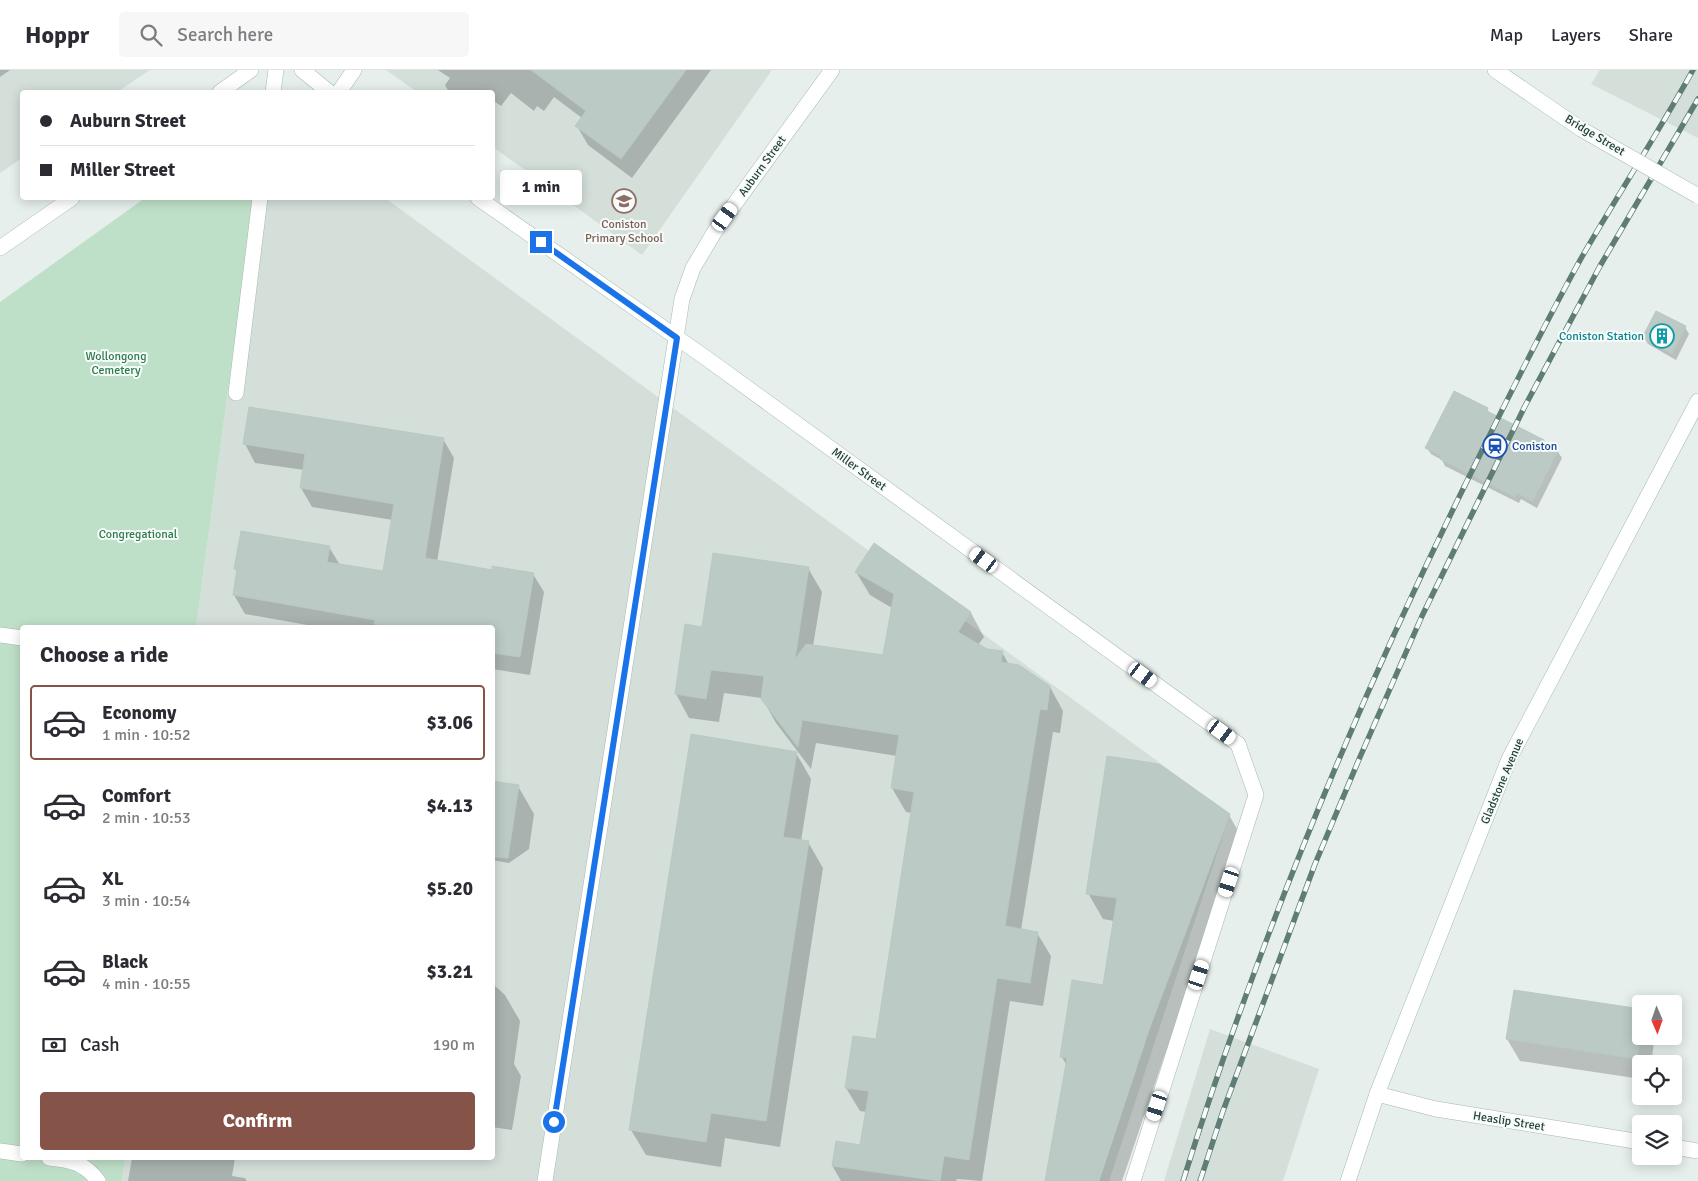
<!DOCTYPE html>
<meta charset="utf-8">
<style>
:root{--surface:#fff;--page:#f7f7f7;--text:#2b2b33;--muted:#7c7c81;--line:#e1e1e2;--accent:#855347}
body{margin:0;font-family:Signika,sans-serif;background:var(--page);color:var(--text);height:100vh;display:flex;flex-direction:column;font-size:19px;white-space:nowrap}
*{box-sizing:border-box;margin:0}
p{font-size:16px;color:var(--muted)}
.icon{flex:none;width:28px;height:28px;fill:none;stroke:currentColor;stroke-width:2;stroke-linecap:round;stroke-linejoin:round}
.map{position:relative;flex:1;overflow:hidden}
.panel{position:absolute;left:20px;top:555px;width:475px;height:535px;display:flex;flex-direction:column;background:var(--surface);border-radius:5px;box-shadow:0 2px 12px #0003}
.panel>*{flex:none}
.guide{position:absolute;left:20px;top:20px;width:475px;height:110px;border-radius:5px;box-shadow:0 2px 12px #0003;display:grid;align-content:center;height:110px;padding:0 20px;background:var(--surface)}
.needle{width:32px;rotate:178deg}
.fabs{position:absolute;left:1632px;top:925px;display:grid;gap:10px}
.fabs a{display:grid;place-items:center;width:50px;height:50px;border-radius:5px;background:var(--surface);box-shadow:0 2px 12px #0003;font-size:25px}
.end{position:absolute;width:22px;height:22px;margin:-11px;border:6px solid #1a73e8;background:#fff;box-shadow:0 0 0 2px #fff}
.from{border-radius:50%}
.bubble{position:absolute;height:35px;border-radius:5px;background:var(--surface);box-shadow:0 2px 12px #0003;font-size:16px;font-weight:700;line-height:35px;text-align:center}
.car{position:absolute;width:15px;height:30px;margin:-15px -8px;border-radius:6px;box-shadow:0 0 4px 1px #0007;background:linear-gradient(#fff 24%,#345 0 40%,#fff 0 76%,#345 0 86%,#fff 0)}
.guide b{display:flex;align-items:center;gap:18px;height:48px;font-size:19px}
.guide b+b{border-top:1px solid var(--line)}
.guide i{width:12px;height:12px;background:var(--text)}
ul{padding:0;list-style:none}
li{display:flex;align-items:center;gap:15px;height:75px;margin:0 10px 8px;padding:0 10px;border:2px solid transparent;border-radius:5px}
li div{flex:1}
li b{display:block;font-size:19px}
li em{font-style:normal;font-weight:700}
li.selected{border-color:var(--accent)}
li>.icon{width:45px;height:45px;stroke-width:1.5}
h2{padding:0 20px;font-size:22px;line-height:60px}
.pay{display:flex;align-items:center;gap:12px;height:55px;padding:0 20px;font-size:19px}
.pay p{margin-inline-start:auto}
.button{display:flex;gap:10px;margin-top:auto;padding:10px 20px}
.button a{flex:1;height:58px;border-radius:5px;background:var(--accent);color:#fff;font-size:20px;font-weight:700;line-height:58px;text-align:center}
header{display:flex;align-items:center;gap:30px;box-sizing:border-box;height:70px;padding:0 25px;background:var(--surface);border-bottom:1px solid var(--line)}
header strong{font-size:24px}
nav{display:flex;gap:28px;margin-inline-start:auto;font-size:18px}
.search{width:350px;height:45px;background:var(--page);display:flex;align-items:center;gap:12px;box-sizing:border-box;padding:0 18px;border-radius:5px;color:var(--muted);font-size:19px}
.map>svg:first-child{display:block}
</style>
<header>
<strong>Hoppr</strong>
<div class="search"><svg class="icon" aria-label="search" viewBox="0 0 24 24"><circle cx="10" cy="10" r="6"/><path d="M15 15l6 6"/></svg>Search here</div>
<nav><a>Map</a><a>Layers</a><a>Share</a></nav>
</header>
<div class="map">
<svg width="1698" height="1111" viewBox="0 0 1698 1111">
<rect width="100%" height="100%" fill="#e6efeb"/>
<!-- built -->
<path fill="#d4dfda" d="M0,0h150l-33,22h-95v66l-22,15z
M386,0h386l-130,185 -149,-108 -1,-55h-75z
M1600,0h98v68l-107,-54z
M254,128h131l845,616 -121,367h-987l3,-23h367v-530l-296,-1z
M1210,959l109,40 -36,112h-119z"/>
<!-- green -->
<path fill="#bfe0c8" d="M145,128h109l-58,429 -174,1v530h103l-3,23h-122v-879z"/>
<!-- shadow -->
<path fill="#0003" d="M0,0h10l-10,7z
M438,0h273l-79,108 -44,-33 -11,-19 5,-8 -28,-21 -10,14 -7,-5 -3,5 -23,-18 -10,13 -7,-5 -2,2v-11h-43l-4,-7 5,-7z
M1685,257l4,7 -13,26 -28,-16 -4,-7z
M1487,339l3,5 54,26 3,6 11,6 4,6 -25,50 -16,-9 -2,4 -74,-37 -3,-6 -11,-6 -4,-6z
M443,369l11,19 -17,104 56,9 40,3 11,18 -14,83 -38,-6v-41h-168l-79,-14 -11,-19 4,-23 -2,-3 93,-22 11,18 44,7 9,-52 -81,-13 -11,-19 3,-18 -49,-7 -10,-19z
M875,474l96,69 13,24 -6,8 9,5 15,2 7,13 41,22 13,24 -3,22 -7,-1 -32,198 16,3 14,23 -8,50 -33,-5 -28,180 -25,-2 -1,2h-115l-8,-14 4,-24 24,3 6,-34 -7,-1 -14,-23 31,-47 35,-228 -6,-1 -14,-24 5,-32 -81,-13 -5,26 -35,-46 -14,-25 -38,-5 -5,29 -30,-4 -13,-24 10,-68 17,2 105,-60 14,24 -9,54 71,11 8,-49 -22,-13 -14,-23z
M796,683l15,26 -10,62 7,1 15,26 -43,279 -55,-9 -4,29 -75,-12 -15,-25z
M492,712l26,4 16,28 -5,35 -20,14 -17,-3z
M1229,745l15,26 -80,216 -42,124h-76l21,-115 -5,-9 42,-70 10,-66 -11,-2 -15,-26z
M492,913l13,12 15,26 -6,43 7,12 -9,54 -20,-3z
M1515,921l126,20v25h14l-4,28h-10v15l-121,-18 -13,-22z
M132,1088h103l-3,18 13,2 2,3h-119z"/>
<!-- building -->
<path fill="#bbcac4" stroke="#b8c9c2" d="M531,0h155l-65,89 -46,-33 11,-15z
M1656,241l30,15 -14,28 -30,-16z
M1454,321l34,17 -1,3 57,29 -1,3 15,8 -25,50 -16,-8 -2,4 -75,-38 1,-3 -16,-8z
M249,337l195,31 -19,120 67,12v-4l42,7 -14,84 -28,-4v-25h-95l-23,-4 1,-4 -142,-25 4,-26h-3l7,-38 89,15 -3,16 56,9 11,-67 -94,-16 5,-34 -62,-10z
M874,473l97,69 -13,20 29,17 16,2 -2,11 18,3 31,21 -3,24 -7,-1 -35,217 33,6 -8,51 -33,-5 -28,182 -25,-4 -4,25 -108,-15 4,-25 24,4 9,-54 -24,-3 8,-52 23,3 38,-247 -23,-4 8,-53 -97,-15 -4,27 -37,-48 3,-23 -53,-6 -5,29 -31,-5 10,-70 17,3 11,-74 96,14 -14,92 11,-15 77,11 11,-61 -39,-22z
M691,664l106,18 -14,85 26,4 -43,280 -55,-8 -5,29 -77,-12z
M1107,686l52,8 71,50 -81,216 -50,151h-54l22,-123 -7,-1 12,-77 31,5 14,-87 -31,-4z
M492,711l27,4 -11,73 -16,-1z
M1514,920l127,19v22l-4,28 -131,-20z"/>
<g fill="none" stroke-linecap="round" stroke-linejoin="round">
<!-- service casing -->
<g stroke="#a8b8b2" stroke-width="16">
<path id="service" d="M273,22l3,-22
M339,22l15,-22
M236,323l24,-195
M0,565l22,3
M0,1081l22,3
M49,1088c22,2 36,5 49,23
M1133,1111l123,-386 -18,-51"/>
</g>
<!-- minor casing -->
<g stroke="#a8b8b2" stroke-width="16">
<path id="minor" d="M302,0l27,22
M220,22l31,-22
M478,128l228,160 532,386
M0,178l72,-50"/>
</g>
<!-- tertiary casing -->
<g stroke="#a8b8b2" stroke-width="16">
<path id="tertiary" d="M1377,1024l59,15 205,33
M1674,1077l24,4
M545,1111l137,-882 11,-31 22,-37 117,-161"/>
</g>
<!-- secondary casing -->
<g stroke="#a4bbb3" stroke-width="16">
<path id="secondary" d="M1495,0l86,59
M1348,1111l29,-87 132,-335 189,-358"/>
</g>
<!-- service -->
<use href="#service" stroke="#fff" stroke-width="15"/>
<!-- minor -->
<use href="#minor" stroke="#fff" stroke-width="15"/>
<!-- tertiary -->
<use href="#tertiary" stroke="#fff" stroke-width="15"/>
<!-- secondary -->
<use href="#secondary" stroke="#fff" stroke-width="15"/>
<!-- rail casing -->
<g stroke="#5f7d75" stroke-width="5.5">
<path id="rail" d="M1183,1111c75,-239 171,-471 282,-696 38,-77 76,-155 118,-230 36,-62 75,-122 110,-185
M1200,1111l23,-70 92,-247 45,-107 62,-141 103,-210 75,-140 98,-167"/>
</g>
<!-- rail -->
<use href="#rail" stroke="#f7fbf9" stroke-width="4" stroke-dasharray="11" stroke-linecap="butt"/>
<!-- secondary-bridge casing -->
<g stroke="#a4bbb3" stroke-width="16" stroke-linecap="butt">
<path id="secondary-bridge" d="M1581,59l117,67"/>
</g>
<!-- secondary-bridge -->
<use href="#secondary-bridge" stroke="#fff" stroke-width="15"/>
</g>
<g fill="none" stroke-linecap="round" stroke-linejoin="round">
<!-- route -->
<path stroke="#1a73e8" stroke-width="6" d="M541,172l136,96 -123,784"/>
</g>
<!-- icons -->
<defs>
<g id="school-ring" transform="scale(1.25)"><circle r="9.5" fill="#f7fbf9" stroke="#8d6e63" stroke-width="1.5"/><path d="M0-5L7-2L0 1L-7-2ZM-4 1L0 2.5L4 1V4Q0 6-4 4Z" fill="#8d6e63"/></g>
<g id="building-ring" transform="scale(1.25)"><circle r="9.5" fill="#f7fbf9" stroke="#0f9aa8" stroke-width="1.5"/><path d="M-4-6H4V6H1V3H-1V6H-4ZM-2.5-4.3h1.7v1.8h-1.7ZM.8-4.3h1.7v1.8H.8ZM-2.5-1h1.7V.8h-1.7ZM.8-1h1.7V.8H.8Z" fill="#0f9aa8"/></g>
<g id="station-ring" transform="scale(1.25)"><circle r="9.5" fill="#f7fbf9" stroke="#1a4fb4" stroke-width="1.5"/><path d="M-3-6H3Q5-6 5-4V2Q5 4 3 4L4.5 6H3L1.5 4h-3L-3 6H-4.5L-3 4Q-5 4-5 2V-4Q-5-6-3-6ZM-3.5-4v3h7v-3ZM-3.5 1v1.5H-2V1ZM2 1v1.5H3.5V1Z" fill="#1a4fb4"/></g>
</defs>
<g fill-rule="evenodd">
<use href="#school-ring" x="624" y="131"/>
<use href="#building-ring" x="1662" y="266"/>
<use href="#station-ring" x="1495" y="376"/>
</g>
<g text-anchor="middle" stroke-width="4" stroke-linejoin="round" paint-order="stroke">
<!-- street labels -->
<g font-size="12" fill="#24423a" stroke="#f7fbf9">
<text transform="translate(1595 65) rotate(31)" y="4">Bridge Street</text>
<text transform="translate(762 96) rotate(-54)" y="4">Auburn Street</text>
<text transform="translate(859 399) rotate(36)" y="4">Miller Street</text>
<text transform="translate(1502 711) rotate(-67)" y="4">Gladstone Avenue</text>
<text transform="translate(1509 1051) rotate(9)" y="4">Heaslip Street</text>
</g>
<!-- education labels -->
<g font-size="12" fill="#785e54" stroke="#f7fbf9">
<text x="624" y="158">Coniston<tspan x="624" dy="14">Primary School</tspan></text>
</g>
<!-- culture labels -->
<g font-size="12" fill="#0d838f" stroke="#f7fbf9" text-anchor="end">
<text x="1644" y="270">Coniston Station</text>
</g>
<!-- park labels -->
<g font-size="12" fill="#2d7a4b" stroke="#f7fbf9">
<text x="116" y="290">Wollongong<tspan x="116" dy="14">Cemetery</tspan></text>
<text x="138" y="468">Congregational</text>
</g>
<!-- transit labels -->
<g font-size="12" fill="#164399" stroke="#f7fbf9" text-anchor="start">
<text x="1512" y="380">Coniston</text>
</g>
</g>
</svg>
<div class="fabs">
<a><svg class="needle" viewBox="-14 -14 28 28"><path d="M0-13l5 13h-10z" fill="#e53935"/><path d="M0 13l5-13h-10z" fill="#7c7c81"/></svg></a>
<a><svg class="icon" aria-label="locate" viewBox="0 0 24 24"><circle cx="12" cy="12" r="6"/><path d="M12 2v4M12 18v4M2 12h4M18 12h4"/></svg></a>
<a><svg class="icon" aria-label="layers" viewBox="0 0 24 24"><path d="M12 4l9 5-9 5-9-5zM3 14l9 5 9-5"/></svg></a>
</div>
<i class="end from" style="left:554px;top:1052px"></i>
<i class="end" style="left:541px;top:172px"></i>
<div class="bubble" style="left:500px;top:100px;width:82px">1 min</div>
<i class="car" style="left:725px;top:147px;rotate:36deg"></i>
<i class="car" style="left:984px;top:490px;rotate:306deg"></i>
<i class="car" style="left:1143px;top:605px;rotate:126deg"></i>
<i class="car" style="left:1222px;top:662px;rotate:126deg"></i>
<i class="car" style="left:1229px;top:812px;rotate:198deg"></i>
<i class="car" style="left:1199px;top:905px;rotate:18deg"></i>
<i class="car" style="left:1157px;top:1036px;rotate:198deg"></i>
<div class="guide">
<b><i class="from"></i>Auburn Street</b>
<b><i></i>Miller Street</b>
</div>
<section class="panel">
<h2>Choose a ride</h2>
<ul>
<li class="selected"><svg class="icon" aria-label="car" viewBox="0 0 24 24"><path d="M5 17H2v-5l4-1 3-4h7l3 4 3 1v5h-3M9 17h6M6 11h13"/><circle cx="7" cy="17" r="2"/><circle cx="17" cy="17" r="2"/></svg><div><b>Economy</b><p>1 min · 10:52</p></div><em>$3.06</em></li>
<li><svg class="icon" aria-label="car" viewBox="0 0 24 24"><path d="M5 17H2v-5l4-1 3-4h7l3 4 3 1v5h-3M9 17h6M6 11h13"/><circle cx="7" cy="17" r="2"/><circle cx="17" cy="17" r="2"/></svg><div><b>Comfort</b><p>2 min · 10:53</p></div><em>$4.13</em></li>
<li><svg class="icon" aria-label="car" viewBox="0 0 24 24"><path d="M5 17H2v-5l4-1 3-4h7l3 4 3 1v5h-3M9 17h6M6 11h13"/><circle cx="7" cy="17" r="2"/><circle cx="17" cy="17" r="2"/></svg><div><b>XL</b><p>3 min · 10:54</p></div><em>$5.20</em></li>
<li><svg class="icon" aria-label="car" viewBox="0 0 24 24"><path d="M5 17H2v-5l4-1 3-4h7l3 4 3 1v5h-3M9 17h6M6 11h13"/><circle cx="7" cy="17" r="2"/><circle cx="17" cy="17" r="2"/></svg><div><b>Black</b><p>4 min · 10:55</p></div><em>$3.21</em></li>
</ul>
<div class="pay"><svg class="icon" aria-label="cash" viewBox="0 0 24 24"><path d="M3 7h18v10H3z"/><circle cx="12" cy="12" r="2"/></svg>Cash<p>190 m</p></div>
<div class="button"><a>Confirm</a></div>
</section>
</div>
